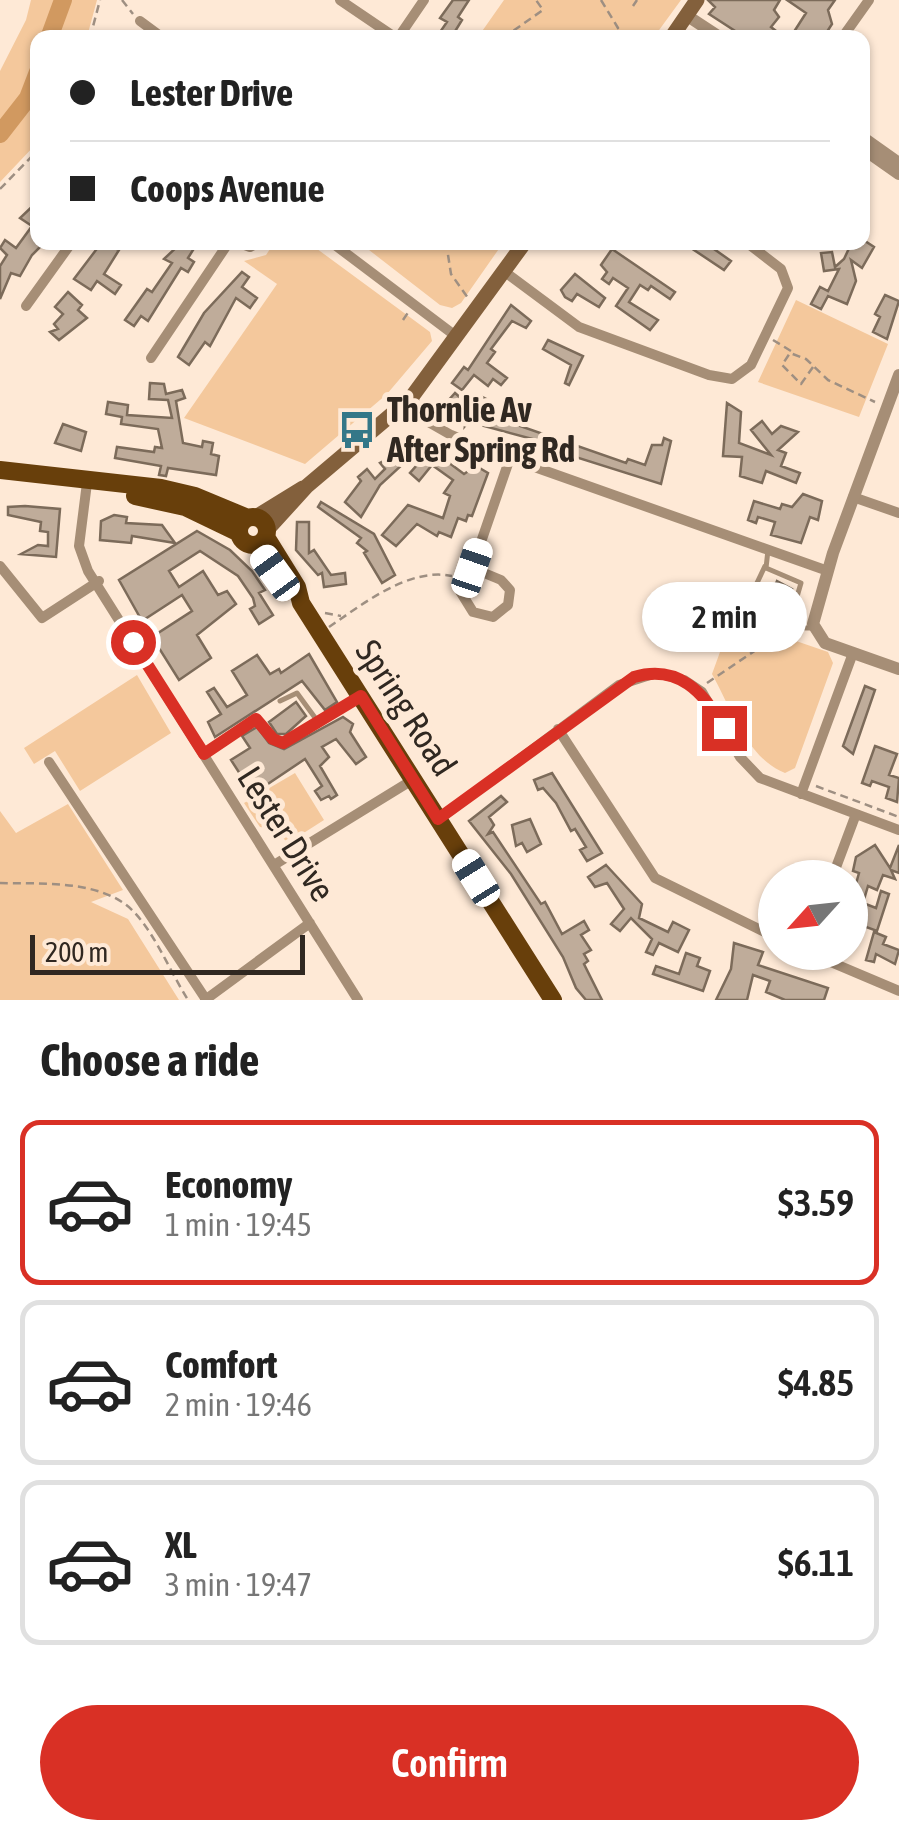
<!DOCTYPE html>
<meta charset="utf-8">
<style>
:root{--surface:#fff;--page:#f6f6f6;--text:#222;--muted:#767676;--line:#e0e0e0;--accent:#d93025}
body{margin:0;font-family:"Asap Condensed",sans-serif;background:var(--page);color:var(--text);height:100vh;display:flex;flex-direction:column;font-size:38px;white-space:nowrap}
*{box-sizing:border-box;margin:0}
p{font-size:32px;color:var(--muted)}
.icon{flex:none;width:55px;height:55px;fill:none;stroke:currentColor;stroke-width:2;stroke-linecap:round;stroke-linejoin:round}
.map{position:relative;height:1000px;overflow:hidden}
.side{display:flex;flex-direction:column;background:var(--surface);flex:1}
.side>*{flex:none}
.banner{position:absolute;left:30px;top:30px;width:840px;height:220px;border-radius:20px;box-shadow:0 2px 8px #0004;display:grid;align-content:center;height:220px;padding:0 40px;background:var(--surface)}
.needle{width:65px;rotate:243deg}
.tools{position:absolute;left:758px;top:860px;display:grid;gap:20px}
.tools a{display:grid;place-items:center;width:110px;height:110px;border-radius:50%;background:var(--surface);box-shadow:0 2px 8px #0004;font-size:50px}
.scale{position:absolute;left:30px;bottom:25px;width:275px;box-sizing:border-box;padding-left:10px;border:5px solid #302821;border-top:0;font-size:28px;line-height:35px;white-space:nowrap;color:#302821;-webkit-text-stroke:8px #fee9d6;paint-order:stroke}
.end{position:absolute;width:45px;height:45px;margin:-22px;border:12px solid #d93025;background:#fff;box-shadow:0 0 0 5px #fff}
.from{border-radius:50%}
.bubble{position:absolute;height:70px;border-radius:35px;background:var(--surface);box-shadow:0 2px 8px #0004;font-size:32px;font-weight:600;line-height:70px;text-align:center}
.car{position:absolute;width:30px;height:60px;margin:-30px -15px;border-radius:12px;box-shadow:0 0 8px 2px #0007;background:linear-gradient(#fff 24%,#345 0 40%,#fff 0 76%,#345 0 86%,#fff 0)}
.banner b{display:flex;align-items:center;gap:35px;height:95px;font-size:38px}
.banner b+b{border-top:2px solid var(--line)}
.banner i{width:25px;height:25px;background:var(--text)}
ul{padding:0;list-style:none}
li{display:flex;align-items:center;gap:30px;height:165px;margin:0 20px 15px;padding:0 20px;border:5px solid var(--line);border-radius:20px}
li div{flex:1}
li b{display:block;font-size:38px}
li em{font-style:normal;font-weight:600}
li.selected{border-color:var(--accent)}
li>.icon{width:90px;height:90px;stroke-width:1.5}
h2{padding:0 40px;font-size:45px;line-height:120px}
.button{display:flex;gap:20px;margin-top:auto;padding:20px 40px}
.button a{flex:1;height:115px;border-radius:60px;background:var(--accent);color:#fff;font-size:40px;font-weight:600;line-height:115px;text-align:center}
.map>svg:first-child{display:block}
</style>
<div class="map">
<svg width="899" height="1000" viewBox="0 0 899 1000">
<rect width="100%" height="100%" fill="#fee9d6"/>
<!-- green -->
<path fill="#f4c89c" d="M31,0h66l-10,37 -49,1 -1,105 -37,39v-111l26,-51z
M504,0h177l-27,37h-176z
M274,243h35l121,89 2,9 -45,53 -82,70 -121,-46 93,-134 -33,-23 22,-6z
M360,243l143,-1v1l-42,60 -9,5 -12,-3z
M796,300l92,44 -29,73 -101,-35z
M732,619l96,33 5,11 -38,105 -10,5c-38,-15 -54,-65 -73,-99z
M137,675l34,58 -91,58 -25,-40 -21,13 -10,-16z
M295,773l29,47 -36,23 -14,-14 -14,-2 -16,-24z
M68,804l55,86 -32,12 37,17 51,81h-179v-189l16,22z"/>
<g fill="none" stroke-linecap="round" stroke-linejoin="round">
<!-- river -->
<path stroke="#d19960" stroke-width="18" d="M49,38l14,-38
M0,134l28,-36 10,-26"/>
</g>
<!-- building -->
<path fill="#bfac9a" stroke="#7c6b5a" stroke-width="2.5" d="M453,0h16l-11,17 4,3 -11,18h-15l11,-16 -7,-4z
M708,0h72l-6,10 5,7 -8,10 14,11h-39l-37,-24 6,-7z
M787,0h48l-7,10 4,14 -9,14h-33l16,-25z
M38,201v41h7l-13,13 -12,21 -9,-3 -11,26v-33l7,-11 -7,-7 5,-8 11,8 16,-22 -12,-8z
M862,239l12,8 -12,21 -11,-8 5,21 -9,23 -19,-8 -7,13 -10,-5 9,-17 8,4 11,-22 -15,2 -3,-18 11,-1 3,15 9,-8 8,-17z
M102,242l17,8 -15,24 17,11 -6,9 -18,-13 -6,9 -17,-11z
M182,242h16l-10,16 6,4 -6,10 -7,-4 -33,53 -7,-5 -7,10 -9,-6 22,-31 5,3 20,-29 -8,-4z
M682,242h22l27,19 -7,9z
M612,249l63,43 -5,7 -19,-13 -3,4 -8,-5 -11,17 29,18 -8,10 -34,-24 12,-18 -15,-10 -4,6 -7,-5 5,-7 -6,-7z
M242,272l7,5 -7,10 15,11 -7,10 -14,-10 -26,48 -5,-4 -16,23 -11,-8 26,-44z
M575,274l30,24 -6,9 -22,-13 -5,7 -7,-4 -4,-7z
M68,292l14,13 -4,5 9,8 -28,22 -9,-8 8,-3 -4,-5 9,-10 -8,-7z
M885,295l14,6 -12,38 -14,-7 7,-15 -5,-3z
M511,305l20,16 -5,7 -14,-7 -21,28 4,3 -8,11 20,15 -6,7 -8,-6 -5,7 -14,-11 -12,15 -10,-7 12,-16 4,3z
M548,340l35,16 -14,29 -4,-2 6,-18 -28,-16z
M150,383l14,1 2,10 16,-4 3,8 -9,3 7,42 19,4 1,-6 10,2 -2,11 8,2 -3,19 -48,-7 -2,8 -7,-1 2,-9 -46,-8 2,-11 37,5 1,-5 7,1 -4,-19 -37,-5 1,-7 -16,-3 2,-12 20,3 -1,10 45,3 -4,-18 -19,-1z
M455,393l16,14 7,-12 10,5 -23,26 1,-7 -19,-17z
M727,403l14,9 -2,31 32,12 -20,-25 11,-9 10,13 9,-8 17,6 -20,18 8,3 -5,13 19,7 -4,10 -30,-12 -4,12 -22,-7 2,-19 -19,-1z
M501,409l21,11 -2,6 106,37 2,-4 17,6 7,-20h10l2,-7 7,3 -10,43 -111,-35 1,-5 -67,-18 4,-8 6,3z
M63,424l23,8 -5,19 -26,-8z
M413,436l51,38 12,-8 12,7 -16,43 -4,-1 -2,6 -8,-3 -7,19 -12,-5 -2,4 -20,-12 -21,22 -14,-11 26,-30 35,13 7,-22 -6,-3 9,-13 -21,-15 -13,16 -9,-8 14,-16 -18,-10z
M395,455l8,9 -23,21 -19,32 -16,-15 16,-21 -3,-4 9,-8 8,10 10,-10 -5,-6z
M803,494l19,7 -4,19 -8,-3 -9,26 -30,-8 4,-13 -17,-5 -2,6 -8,-3 6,-19 26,8 2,-5 10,3z
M321,502l53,32 21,41 -13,8 -18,-30 3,-2 -10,-8 4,-5 -43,-31z
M25,506l35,3 -4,48 -35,-3 17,-9 10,1v-14l-8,-1 1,-9 -33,-7v-8z
M114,515l13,2 -1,6 36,2 13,18 -43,-7 -1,7 -31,-3 1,-19z
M297,522h12v31l5,-3 17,25 14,-2 1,11 -22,3 -2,-14 -4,2 -22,-25z
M197,531l33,19 22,21 13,19 -6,3 14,22 -14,9 -9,-15 5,-3 -2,-8 -15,-22 -38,-25 -31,20 10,16 24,-16 15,24 9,-4 9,13 -39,31 14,23 -32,22 -27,-43 40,-26 -10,-16 -40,26 -23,-41z
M777,581l15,8 -12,34 -21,-10 10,-27 5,2z
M309,654l28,48 -12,8 -23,-29 -87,56 -7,-15 13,-8 -14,-22 7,-4 13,19 20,-12 -15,-24 25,-16 13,19 9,-5 2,4z
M865,686l10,4 -22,64 -10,-8z
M296,702l10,14 -20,18h-9l-8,-12z
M343,717l10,7 -3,8 16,25 -10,7 -20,-25 -14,8 7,10 -9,9 17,29 -6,4 -2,-3 -8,4 -6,-9 7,-5 -17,-27 -52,35 -22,-34 19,-12 -8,-12 15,-9 12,16 15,6z
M875,746l22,8 -8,21 10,3 -2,24 -11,-4 3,-11 -17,-6 -2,5 -8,-3z
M552,773l50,80 -15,8 -7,-11 6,-3 -11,-18 -4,2 -15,-28 -13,-15 -5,2 -4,-10z
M501,796l6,6 -18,15 5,8 -6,9 5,-2 48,72 4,-2 17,32 22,-13 5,9 -8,5 10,15 -7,4 4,7 -4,3 18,36h-16l-10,-12 -13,-31 -52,-83 -42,-53z
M530,819l11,25 -14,8 -5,-9 -6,3 -4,-21z
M875,845l15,23 9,-23v28l-8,-3 4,9 -12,-4 -6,15 -9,-4 -5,17 13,5 5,-17 8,3 -12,37 -22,-8 6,-15 -11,-3 9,-32 -6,-2 3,-14z
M606,865l36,39 -3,14 29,14 5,-10 16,8 -11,22 -19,-9 -6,12 -7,-3 6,-13 -21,-21 -11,13 -9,-7 13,-15 -17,-26 -12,4 -7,-10z
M874,932l12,5 -3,7 16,6 -4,14 -19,-10 -2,8 -8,-2z
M734,943l29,9 -5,13 70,23 -4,12h-39l-19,-8 4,-11 -17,-6 -6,25h-31l15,-31z
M686,953l14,5 -3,8 13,5 -7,20 -50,-17 3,-8 23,8z"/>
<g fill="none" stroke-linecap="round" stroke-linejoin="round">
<!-- path -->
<path stroke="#9e8f82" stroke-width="2.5" stroke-dasharray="8 5" stroke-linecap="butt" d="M122,0l11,14
M601,0l17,28 -15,10
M633,6l4,-6
M90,38l10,-38
M503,38l40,-28 -7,-10
M0,189l38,-39
M446,242l5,32 17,24
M403,320l6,-9
M773,340l18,11
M813,367l-12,17 -19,-19 8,-12 16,6 22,21 47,22
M325,613l16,3
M329,627c34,-23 80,-60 123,-51
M707,683l71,-48
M816,786l83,31
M0,883c41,1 104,-4 135,30 21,23 36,60 53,87"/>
<!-- service -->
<path stroke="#a68e76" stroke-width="5" d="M768,550l-2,18 35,15 -10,34 3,11h19
M765,566l-18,38 1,11 33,15 15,-1
M280,701l17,-8 19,26
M205,754l53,-36 15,21 10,4 75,-45"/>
<!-- minor -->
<path stroke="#a68e76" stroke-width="10" d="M340,0l56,38
M140,21l23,17
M398,38l26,-38
M842,38l27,-38
M237,242l13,5 10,-5
M331,242l126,95
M505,272l74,55 130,48 23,4 19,-14 37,-77 -7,-19 -35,-27
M26,306l46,-64
M151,358l78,-116
M411,398l22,24
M402,407l49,28 44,18 333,118
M87,483l-8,63 9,25 270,429
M853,497l46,16
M0,566l42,52 57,-37
M472,568l29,12 9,10 -2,15 -15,12 -20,-5 -13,-21v-14z
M472,568l38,-110
M558,729l97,149 120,59
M49,762l156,236
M801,794l52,-141
M439,819l180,-134 37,-12 28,7 18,12 38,65 20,21 139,52
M274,865l140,-86
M832,878l24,-64
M807,952l92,39
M205,1000l105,-77"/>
<!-- tertiary -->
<path stroke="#a68e76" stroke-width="12" d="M686,15l35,23
M862,137l37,26
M862,148l37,26
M899,375l-66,178 -20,71 12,19 74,26"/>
<!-- secondary -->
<path stroke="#83603c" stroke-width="15" d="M671,38l26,-38
M254,518l49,-30
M267,530l40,-44 104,-88 114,-156"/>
<!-- primary -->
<path stroke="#683f0b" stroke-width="18" d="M0,470l161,18 34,8 53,22
M135,496l50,11 54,26
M239 531a14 14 0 1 1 28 0a14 14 0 1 1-28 0Z
M266,537l31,50 4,16 252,397"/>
</g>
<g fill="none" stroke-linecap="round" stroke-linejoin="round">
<!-- route -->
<path stroke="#d93025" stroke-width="12" d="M133,642l71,112 52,-35 17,20 10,4 78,-47 77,123 196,-142c44,-13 70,15 90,51"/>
</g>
<!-- icons -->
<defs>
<g id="bus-bare" transform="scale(3)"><path d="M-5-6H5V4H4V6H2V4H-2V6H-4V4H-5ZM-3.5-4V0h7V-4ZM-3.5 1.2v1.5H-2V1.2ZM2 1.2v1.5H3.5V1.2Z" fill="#347788" stroke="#fee9d6" stroke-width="2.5" paint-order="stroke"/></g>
</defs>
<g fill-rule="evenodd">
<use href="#bus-bare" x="357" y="430"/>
</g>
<g text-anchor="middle" stroke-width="10" stroke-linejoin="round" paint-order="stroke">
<!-- poi labels -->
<g font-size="35" font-weight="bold" fill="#302821" stroke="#fee9d6" text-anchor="start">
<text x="387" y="422">Thornlie Av<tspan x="387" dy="40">After Spring Rd</tspan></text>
</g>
<!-- street labels -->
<g font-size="35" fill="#302821" stroke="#fee9d6">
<text transform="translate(406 708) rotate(57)" y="12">Spring Road</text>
<text transform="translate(286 834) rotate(58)" y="12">Lester Drive</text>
</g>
</g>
</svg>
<div class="tools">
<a><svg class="needle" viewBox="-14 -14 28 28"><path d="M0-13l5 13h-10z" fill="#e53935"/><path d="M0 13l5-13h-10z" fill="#767676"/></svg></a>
</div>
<div class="scale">200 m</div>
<i class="end from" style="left:133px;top:642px"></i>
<i class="end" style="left:724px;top:728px"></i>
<div class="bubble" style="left:642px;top:582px;width:165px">2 min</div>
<i class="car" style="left:472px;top:568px;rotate:19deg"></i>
<i class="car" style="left:275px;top:573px;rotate:324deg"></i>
<i class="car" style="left:476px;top:878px;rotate:328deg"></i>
<div class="banner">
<b><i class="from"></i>Lester Drive</b>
<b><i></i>Coops Avenue</b>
</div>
</div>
<section class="side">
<h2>Choose a ride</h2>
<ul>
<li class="selected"><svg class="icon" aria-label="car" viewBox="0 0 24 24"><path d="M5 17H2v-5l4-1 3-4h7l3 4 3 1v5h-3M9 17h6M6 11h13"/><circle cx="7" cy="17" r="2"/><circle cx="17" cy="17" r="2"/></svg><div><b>Economy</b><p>1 min · 19:45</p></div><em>$3.59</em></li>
<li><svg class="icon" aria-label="car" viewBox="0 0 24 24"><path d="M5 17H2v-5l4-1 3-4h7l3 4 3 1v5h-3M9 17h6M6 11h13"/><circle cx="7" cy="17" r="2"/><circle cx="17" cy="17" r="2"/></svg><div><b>Comfort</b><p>2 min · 19:46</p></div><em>$4.85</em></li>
<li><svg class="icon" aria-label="car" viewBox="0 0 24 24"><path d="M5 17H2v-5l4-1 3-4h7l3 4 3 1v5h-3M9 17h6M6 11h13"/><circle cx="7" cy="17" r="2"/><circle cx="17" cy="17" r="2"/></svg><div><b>XL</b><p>3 min · 19:47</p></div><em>$6.11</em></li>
</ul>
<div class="button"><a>Confirm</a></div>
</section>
